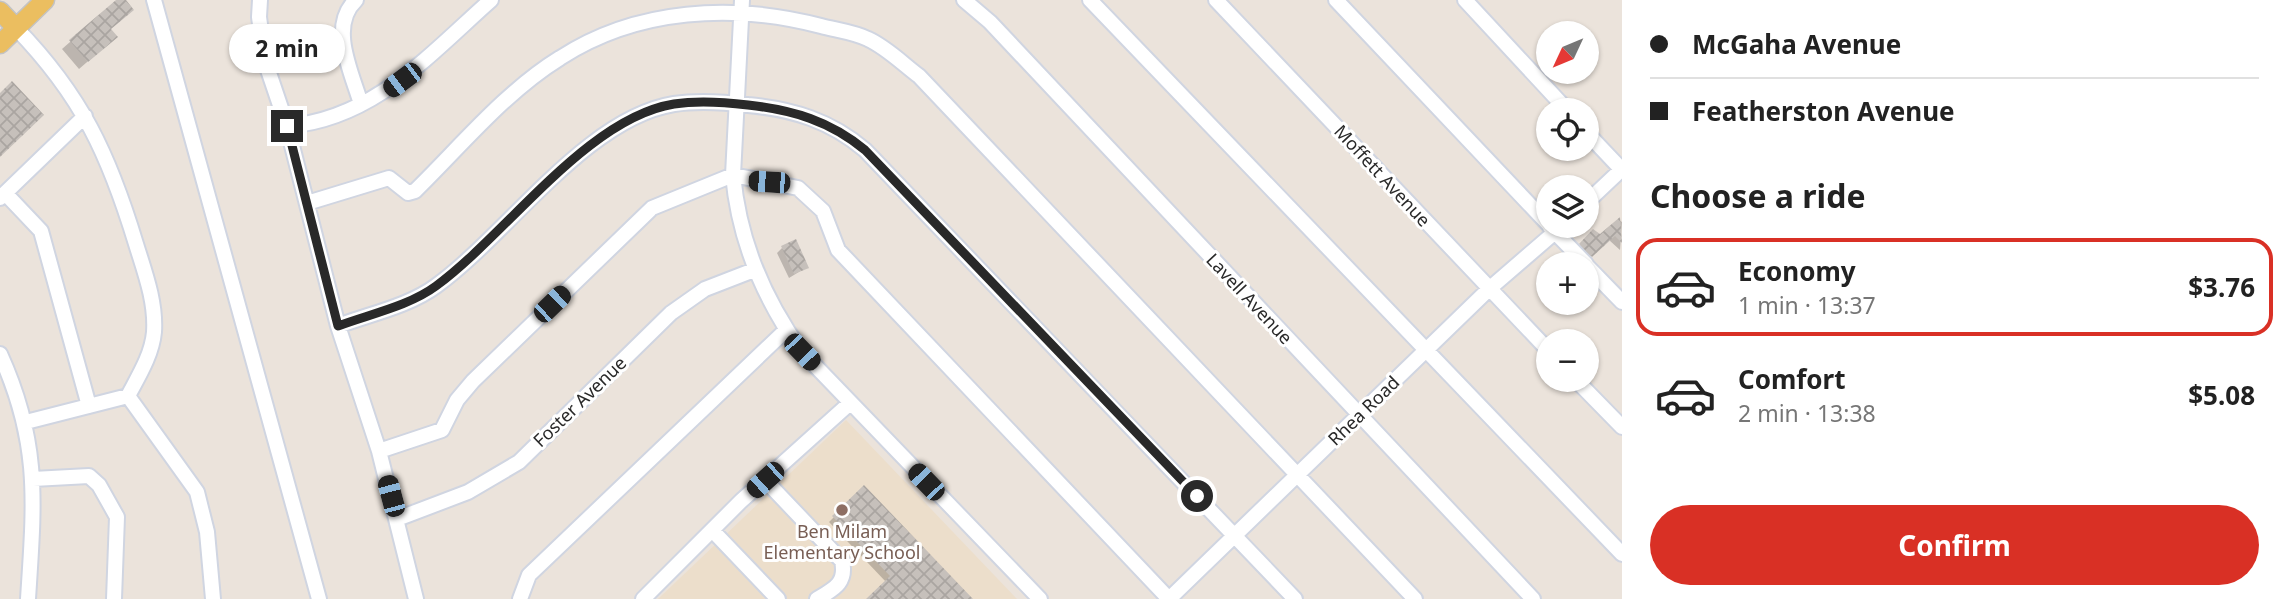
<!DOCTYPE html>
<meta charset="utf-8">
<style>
:root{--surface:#fff;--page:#f6f6f6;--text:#222;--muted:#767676;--line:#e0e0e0;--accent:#d93025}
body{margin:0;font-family:"Noto Sans",sans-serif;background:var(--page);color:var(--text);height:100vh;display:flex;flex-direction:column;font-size:26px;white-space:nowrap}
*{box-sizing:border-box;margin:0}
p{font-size:23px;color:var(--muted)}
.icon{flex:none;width:38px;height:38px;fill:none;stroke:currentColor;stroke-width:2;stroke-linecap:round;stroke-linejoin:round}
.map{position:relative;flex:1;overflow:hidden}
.side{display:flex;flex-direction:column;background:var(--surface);width:665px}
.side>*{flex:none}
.banner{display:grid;align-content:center;height:154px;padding:0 28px;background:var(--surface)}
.needle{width:46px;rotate:226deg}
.fabs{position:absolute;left:1536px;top:21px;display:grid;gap:14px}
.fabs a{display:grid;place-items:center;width:63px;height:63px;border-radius:50%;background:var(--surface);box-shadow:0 2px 5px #0004;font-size:35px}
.end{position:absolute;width:32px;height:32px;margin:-16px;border:9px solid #292929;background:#fff;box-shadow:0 0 0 4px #fff}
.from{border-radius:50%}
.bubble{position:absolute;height:49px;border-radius:24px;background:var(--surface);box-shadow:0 2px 5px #0004;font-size:23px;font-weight:700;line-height:49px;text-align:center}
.car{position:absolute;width:21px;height:42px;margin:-21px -10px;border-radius:9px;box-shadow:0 0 5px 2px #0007;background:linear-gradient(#222 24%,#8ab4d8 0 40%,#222 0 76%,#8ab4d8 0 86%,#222 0)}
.banner b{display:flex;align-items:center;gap:24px;height:66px;font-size:26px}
.banner b+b{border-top:2px solid var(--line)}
.banner i{width:18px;height:18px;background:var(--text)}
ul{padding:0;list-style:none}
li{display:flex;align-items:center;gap:21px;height:98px;margin:0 14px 10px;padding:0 14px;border:4px solid transparent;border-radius:21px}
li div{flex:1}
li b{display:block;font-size:26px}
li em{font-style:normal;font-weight:700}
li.on{border-color:var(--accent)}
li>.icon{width:63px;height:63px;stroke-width:1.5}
h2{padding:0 28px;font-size:32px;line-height:84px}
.button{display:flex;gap:14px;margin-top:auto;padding:14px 28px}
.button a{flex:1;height:80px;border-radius:42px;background:var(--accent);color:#fff;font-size:28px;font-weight:700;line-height:80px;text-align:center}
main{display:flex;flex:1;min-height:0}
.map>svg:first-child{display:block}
</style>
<main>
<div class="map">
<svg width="1622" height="599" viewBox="0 0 1622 599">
<defs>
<pattern id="building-cross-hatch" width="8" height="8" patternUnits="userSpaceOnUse" patternTransform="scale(1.75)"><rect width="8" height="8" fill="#c6c0bb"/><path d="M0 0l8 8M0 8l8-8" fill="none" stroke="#aaa5a1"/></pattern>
</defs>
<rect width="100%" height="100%" fill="#ebe3db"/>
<!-- education -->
<path fill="#ecdecb" d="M846,420l171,179h-359z"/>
<!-- shadow -->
<path fill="#0003" d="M118,0h6l-15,30 -1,14 -29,25 -17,-20z
M1619,220l3,2 -2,28 -11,-10 -23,20 -10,-10 17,-18 7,4z
M782,248l25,19 -18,11 -12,-25z
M864,487l107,112h-103l18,-17 -57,-60z"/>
<!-- building -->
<path fill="url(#building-cross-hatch)" d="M116,0h10l8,10 -23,19 7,8 -30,25 -19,-22z
M12,81l32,34 -44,42v-64z
M1620,217l2,26 -7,-7 -23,21 -13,-13 14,-15 7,5z
M796,239l13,29 -15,6 -13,-28z
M864,485l109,114h-107l24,-23 -58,-60z"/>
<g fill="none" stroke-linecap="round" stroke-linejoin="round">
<!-- minor casing -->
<g stroke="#d0d5e1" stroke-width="18">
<path id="minor" d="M154,0l165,599
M260,0l-1,17 6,44 22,65 51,200 41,125 37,148
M356,0c-28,26 -4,73 5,104
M742,0l-9,175c6,66 30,123 69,177l238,247
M964,0l26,22 543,577
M1090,0l532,554
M1216,0l333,351
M1336,0l213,225
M1465,0l102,110
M16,28c66,68 93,127 120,216 9,29 20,58 18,88 -2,23 -16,45 -26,64l69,96 10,40 6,67
M287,126c86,-6 144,-73 204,-126
M1587,133l35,37
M5,193l36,38 48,175
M0,198l85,-82
M1587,202l35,-33
M307,203l82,-25 19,15 7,-2c46,-45 90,-99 145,-133 77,-50 174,-55 261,-32 15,4 33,6 47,13 18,8 35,25 51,37l496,523
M1550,227l36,37
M1587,266l35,36
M338,326c32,-12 71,-20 98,-40 71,-51 150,-168 238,-182 25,-4 50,-2 74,1 45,4 83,16 117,45l430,449
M0,354c41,90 34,150 28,245
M1576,380l46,47
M26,422l102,-26
M379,451l63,-21 15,-30 16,-19 179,-173 81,-33 65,13 25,23 15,39 331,349
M33,479l56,-3 10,9 18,32 -3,82
M765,480l77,81c5,22 -8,28 -25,38
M397,519l71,-27 51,-30 152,-149 34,-24 49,-19
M712,530l66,69
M520,599l9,-24 257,-245
M643,599l98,-98 109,-98
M1169,599l320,-310 73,-63"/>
</g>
<!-- major casing -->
<g stroke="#c3c3c3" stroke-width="21">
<path id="major" d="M0,11l16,17
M0,44l45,-44"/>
</g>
<!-- minor -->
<use href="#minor" stroke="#fff" stroke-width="14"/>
<!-- major -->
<use href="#major" stroke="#ebbe60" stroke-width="18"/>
</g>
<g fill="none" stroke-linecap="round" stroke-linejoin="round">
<!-- route -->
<path stroke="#292929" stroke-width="9" d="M287,126l51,200c32,-12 71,-20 98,-40 71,-52 151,-168 238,-182 25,-4 50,-2 74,1 45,5 82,16 117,45l332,346"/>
</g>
<!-- markers -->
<circle fill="#8d6e63" stroke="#fff" stroke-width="2.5" cx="842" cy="510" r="7"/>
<g text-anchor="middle" stroke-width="6" stroke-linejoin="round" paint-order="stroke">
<!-- street labels -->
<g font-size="18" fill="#292929" stroke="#fff">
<text transform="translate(1382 176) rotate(47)" y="6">Moffett Avenue</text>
<text transform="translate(1249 299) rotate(47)" y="6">Lavell Avenue</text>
<text transform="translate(580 402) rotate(-44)" y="6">Foster Avenue</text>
<text transform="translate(1364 411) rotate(-44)" y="6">Rhea Road</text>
</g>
<!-- education labels -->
<g font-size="18" fill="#785e54" stroke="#fff">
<text x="842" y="538">Ben Milam<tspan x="842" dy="21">Elementary School</tspan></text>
</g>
</g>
</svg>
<div class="fabs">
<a><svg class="needle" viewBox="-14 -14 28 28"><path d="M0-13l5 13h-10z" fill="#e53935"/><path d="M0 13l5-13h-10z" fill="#767676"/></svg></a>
<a><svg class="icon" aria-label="locate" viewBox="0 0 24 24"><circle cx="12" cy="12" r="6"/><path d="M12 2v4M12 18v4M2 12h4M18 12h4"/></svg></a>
<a><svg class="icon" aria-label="layers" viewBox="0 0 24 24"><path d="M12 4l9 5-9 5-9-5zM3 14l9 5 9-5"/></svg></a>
<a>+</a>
<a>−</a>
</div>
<i class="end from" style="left:1197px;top:496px"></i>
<i class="end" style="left:287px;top:126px"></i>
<div class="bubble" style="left:229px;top:24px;width:116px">2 min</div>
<i class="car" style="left:402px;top:80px;rotate:233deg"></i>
<i class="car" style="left:769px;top:182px;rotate:274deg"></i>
<i class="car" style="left:552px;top:304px;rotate:46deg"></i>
<i class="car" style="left:802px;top:352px;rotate:136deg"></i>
<i class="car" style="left:765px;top:480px;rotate:228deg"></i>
<i class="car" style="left:926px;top:482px;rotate:316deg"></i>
<i class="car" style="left:391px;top:496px;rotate:345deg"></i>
</div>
<section class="side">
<div class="banner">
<b><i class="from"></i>McGaha Avenue</b>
<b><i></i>Featherston Avenue</b>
</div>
<h2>Choose a ride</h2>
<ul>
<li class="on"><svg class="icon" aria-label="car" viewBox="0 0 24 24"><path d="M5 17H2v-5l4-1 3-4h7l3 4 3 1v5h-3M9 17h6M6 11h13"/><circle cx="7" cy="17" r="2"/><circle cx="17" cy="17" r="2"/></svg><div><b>Economy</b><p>1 min · 13:37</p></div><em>$3.76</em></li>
<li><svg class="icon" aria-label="car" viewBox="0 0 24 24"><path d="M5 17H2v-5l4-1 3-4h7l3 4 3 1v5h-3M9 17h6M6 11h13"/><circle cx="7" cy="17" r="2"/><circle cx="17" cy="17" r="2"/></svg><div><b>Comfort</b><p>2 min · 13:38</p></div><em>$5.08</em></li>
</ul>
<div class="button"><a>Confirm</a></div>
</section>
</main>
